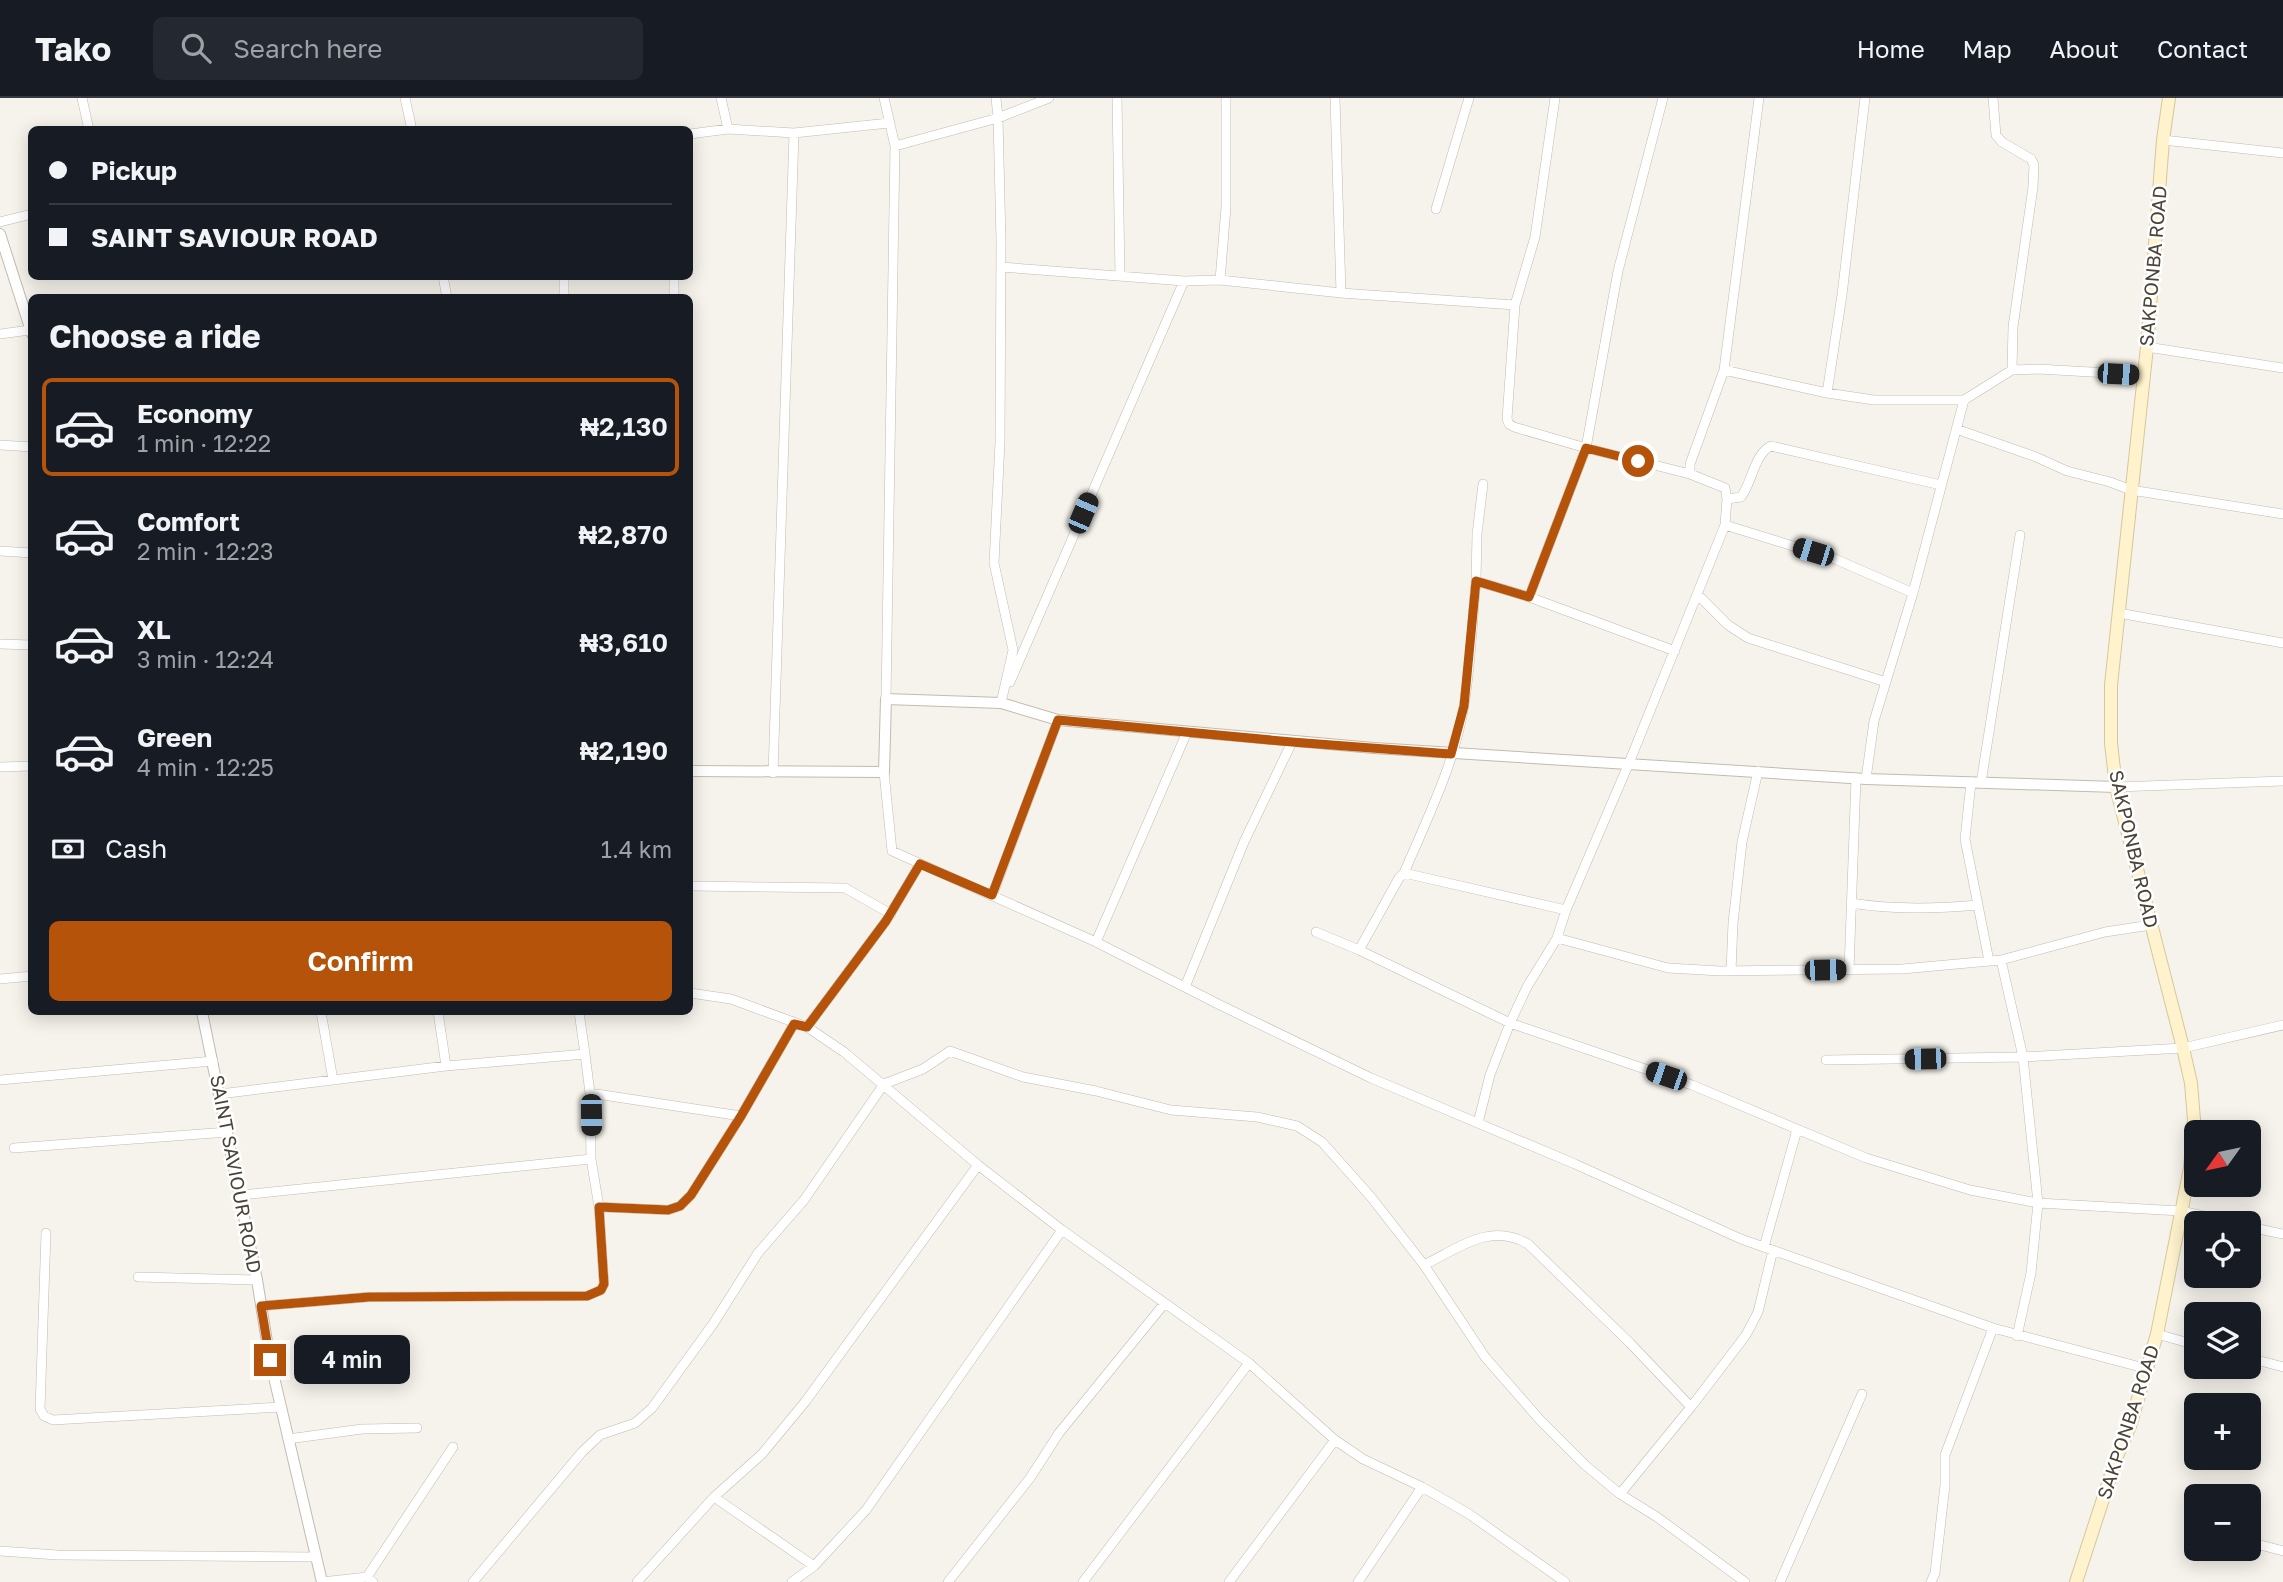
<!DOCTYPE html>
<meta charset="utf-8">
<style>
:root{--surface:#171b24;--page:#242831;--text:#f1f3f6;--muted:#9ea1a6;--line:#363941;--accent:#b45309}
body{margin:0;font-family:"Golos Text",sans-serif;background:var(--page);color:var(--text);height:100vh;display:flex;flex-direction:column;font-size:26px;white-space:nowrap}
*{box-sizing:border-box;margin:0}
p{font-size:23px;color:var(--muted)}
.icon{flex:none;width:38px;height:38px;fill:none;stroke:currentColor;stroke-width:2;stroke-linecap:round;stroke-linejoin:round}
.map{position:relative;flex:1;overflow:hidden}
.side{position:absolute;left:28px;top:196px;width:665px;height:721px;display:flex;flex-direction:column;background:var(--surface);border-radius:10px;box-shadow:0 4px 18px #0003}
.side>*{flex:none}
.guide{position:absolute;left:28px;top:28px;width:665px;height:154px;border-radius:10px;box-shadow:0 4px 18px #0003;display:grid;align-content:center;height:154px;padding:0 21px;background:var(--surface)}
.needle{width:46px;rotate:237deg}
.buttons{position:absolute;left:2184px;top:1022px;display:grid;gap:14px}
.buttons a{display:grid;place-items:center;width:77px;height:77px;border-radius:10px;background:var(--surface);box-shadow:0 4px 18px #0003;font-size:35px}
.end{position:absolute;width:32px;height:32px;margin:-16px;border:9px solid #b45309;background:#fff;box-shadow:0 0 0 4px #fff}
.from{border-radius:50%}
.bubble{position:absolute;height:49px;border-radius:10px;background:var(--surface);box-shadow:0 4px 18px #0003;font-size:23px;font-weight:600;line-height:49px;text-align:center}
.car{position:absolute;width:21px;height:42px;margin:-21px -10px;border-radius:9px;box-shadow:0 0 5px 2px #0007;background:linear-gradient(#222 24%,#8ab4d8 0 40%,#222 0 76%,#8ab4d8 0 86%,#222 0)}
.guide b{display:flex;align-items:center;gap:24px;height:66px;font-size:26px}
.guide b+b{border-top:2px solid var(--line)}
.guide i{width:18px;height:18px;background:var(--text)}
ul{padding:0;list-style:none}
li{display:flex;align-items:center;gap:21px;height:98px;margin:0 14px 10px;padding:0 7px;border:4px solid transparent;border-radius:10px}
li div{flex:1}
li b{display:block;font-size:26px}
li em{font-style:normal;font-weight:600}
li.selected{border-color:var(--accent)}
li>.icon{width:63px;height:63px;stroke-width:1.5}
h2{padding:0 21px;font-size:32px;line-height:84px}
.pay{display:flex;align-items:center;gap:18px;height:77px;padding:0 21px;font-size:26px}
.pay p{margin-inline-start:auto}
.primary-button{display:flex;gap:14px;margin-top:auto;padding:14px 21px}
.primary-button a{flex:1;height:80px;border-radius:10px;background:var(--accent);color:#fff;font-size:28px;font-weight:600;line-height:80px;text-align:center}
header{display:flex;align-items:center;gap:42px;box-sizing:border-box;height:98px;padding:0 35px;background:var(--surface);border-bottom:2px solid var(--line)}
header strong{font-size:33px}
nav{display:flex;gap:38px;margin-inline-start:auto;font-size:24px}
.search{width:490px;height:63px;background:var(--page);display:flex;align-items:center;gap:18px;box-sizing:border-box;padding:0 24px;border-radius:10px;color:var(--muted);font-size:26px}
.map>svg:first-child{display:block}
</style>
<header>
<strong>Tako</strong>
<div class="search"><svg class="icon" aria-label="search" viewBox="0 0 24 24"><circle cx="10" cy="10" r="6"/><path d="M15 15l6 6"/></svg>Search here</div>
<nav><a>Home</a><a>Map</a><a>About</a><a>Contact</a></nav>
</header>
<div class="map">
<svg width="2283" height="1484" viewBox="0 0 2283 1484">
<rect width="100%" height="100%" fill="#f6f3ec"/>
<g fill="none" stroke-linecap="round" stroke-linejoin="round">
<!-- minor casing -->
<g stroke="#c2bbae" stroke-width="10">
<path id="minor" d="M82,0l7,32
M405,0l7,32
M721,0l7,31
M884,0l11,48 -9,553
M996,0l2,20 3,123 -1,201 -6,121 19,87 -12,53
M1117,0l3,177
M1335,0l6,195
M1993,0l3,37 6,7 29,17 3,6 -1,22 -20,140 -1,43
M690,36l38,-5 66,4 95,-10
M2163,42l120,13
M895,48l103,-28 51,-20
M1436,111l33,-111
M0,124l32,-8
M1001,169l183,14 36,-1 121,13 174,12
M443,178l4,22
M1220,182l6,-73v-109
M564,200v-22
M674,200v-22
M0,236l30,-4
M2147,249l136,21
M1724,272l103,23 47,7h90l48,-30 26,-1 106,6
M1827,295l15,-98 23,-197
M1956,331l80,28 31,14 43,11 21,8 152,24
M0,347l32,2
M1690,376v-10l34,-94 35,-272
M1483,386l-6,50 -1,47 53,16 146,54
M1727,401l14,-2c11,-14 13,-43 30,-51l170,39
M1725,427l110,34 78,34
M0,453l32,2
M1697,496l31,31 20,13 138,44
M1529,499l57,-149 32,-177 45,-173
M2119,515l164,30
M0,546l32,1
M1010,584l174,-401
M0,669l32,-1
M884,674l8,79 204,91 124,63 151,73 204,86 166,75 252,89 155,41
M773,675l21,-640
M1866,681l8,-58 39,-128 51,-193
M1971,684l-6,57 24,122
M1981,685l39,-248
M2116,689l167,-6
M1404,775l162,37
M690,788l155,2 46,26
M992,798l66,-176
M1851,805c43,7 84,6 127,2
M1316,834l43,18 151,73 182,62 174,73 104,32 68,13 143,8 54,12
M1557,840l111,30 52,3 182,-2 99,-9 104,-28 46,-7
M1096,844l91,-210
M1359,852l40,-72 5,-5c23,-54 51,-110 60,-168 7,-41 8,-83 12,-124
M2001,862l22,97 15,146 -7,70 -14,63
M1849,872l7,-192
M1731,873l2,-48 9,-81 16,-71
M0,881l32,-3
M1185,889l59,-145 48,-100
M690,895l41,6 76,28 37,25 134,113 84,65 187,133 86,77 28,19 59,28 47,27 96,68
M321,914l12,68
M438,914l8,54
M807,929l79,-106 34,-57
M1826,962l197,-3 160,-9 100,-23
M0,982l213,-19
M590,995l151,23
M220,996l226,-28 139,-12 -6,-42
M1478,1025l12,-48 20,-52 17,-36 30,-49 9,-28 63,-147 96,-238 2,-26 -2,-11 -35,-14 -104,-26 -72,-21 -5,-3 -2,-5 8,-114 20,-68 20,-139
M14,1050l214,-16
M241,1097l350,-36
M599,1109l69,3 12,-4 11,-11 50,-79 53,-92
M2249,1129l34,7
M46,1135l-6,176 4,7 9,4 228,-13
M1764,1149l33,-117
M1424,1167c35,-17 66,-43 104,-21l102,99 61,64 -71,87
M138,1179l119,3
M261,1208l108,-9 218,-1 14,-6 3,-6 -5,-77 -8,-48 -1,-66 -5,-39
M2157,1236l39,11
M2249,1260l34,9
M1691,1309l55,-72 12,-23 15,-62
M288,1341l74,-10 55,-1
M714,1399l100,69
M2249,1444l34,9
M0,1453l58,4 258,2
M367,1479l86,-130
M322,1484l45,-5 6,5
M473,1484l109,-130 18,-17 35,-12 17,-15 61,-84 45,-71 46,-53 80,-116 39,-15 27,-18 73,26 73,14 75,19 86,7 40,9 25,16 49,55 53,68 61,92 55,63 45,45 35,29 37,23 88,65
M637,1484l77,-85 48,-43 43,-52 173,-237
M792,1484l22,-16 52,-56 196,-280
M948,1484l82,-104 29,-45 105,-129
M1083,1484l166,-219
M1229,1484l106,-142
M1358,1484l64,-95
M1780,1484l82,-188
M1931,1484l4,-9 10,-88v-30l48,-127"/>
</g>
<!-- tertiary casing -->
<g stroke="#c2bbae" stroke-width="12">
<path id="tertiary" d="M0,136l32,100
M690,673l194,1 2,-73 115,4 57,17 316,28 492,31 250,8
M202,914l55,268 13,80 52,222"/>
</g>
<!-- secondary casing -->
<g stroke="#d6c79b" stroke-width="14">
<path id="secondary" d="M2076,1484l41,-126 13,-30 27,-92 33,-166 4,-48 -3,-37 -8,-35 -67,-261 -5,-44v-58l36,-338 16,-207 6,-42"/>
</g>
<!-- minor -->
<use href="#minor" stroke="#fff" stroke-width="9"/>
<!-- tertiary -->
<use href="#tertiary" stroke="#fff" stroke-width="10"/>
<!-- secondary -->
<use href="#secondary" stroke="#fff3cd" stroke-width="12"/>
</g>
<g fill="none" stroke-linecap="round" stroke-linejoin="round">
<!-- route -->
<path stroke="#b45309" stroke-width="9" d="M270,1262l-9,-54 108,-9 218,-1 14,-6 3,-6 -5,-77 69,3 12,-4 11,-11 50,-79 53,-92 13,3 79,-106 34,-57 72,31 66,-175 234,22 159,12 13,-48 12,-125 53,16 57,-149 52,13"/>
</g>
<g text-anchor="middle" stroke-width="5" stroke-linejoin="round" paint-order="stroke">
<!-- street labels -->
<g font-size="19" fill="#4b4439" stroke="#fff">
<text transform="translate(2153 168) rotate(-85)" y="7">SAKPONBA ROAD</text>
<text transform="translate(2134 751) rotate(77)" y="7">SAKPONBA ROAD</text>
<text transform="translate(236 1076) rotate(79)" y="7">SAINT SAVIOUR ROAD</text>
<text transform="translate(2128 1324) rotate(-72)" y="7">SAKPONBA ROAD</text>
</g>
</g>
</svg>
<div class="buttons">
<a><svg class="needle" viewBox="-14 -14 28 28"><path d="M0-13l5 13h-10z" fill="#e53935"/><path d="M0 13l5-13h-10z" fill="#9ea1a6"/></svg></a>
<a><svg class="icon" aria-label="locate" viewBox="0 0 24 24"><circle cx="12" cy="12" r="6"/><path d="M12 2v4M12 18v4M2 12h4M18 12h4"/></svg></a>
<a><svg class="icon" aria-label="layers" viewBox="0 0 24 24"><path d="M12 4l9 5-9 5-9-5zM3 14l9 5 9-5"/></svg></a>
<a>+</a>
<a>−</a>
</div>
<i class="end from" style="left:1638px;top:363px"></i>
<i class="end" style="left:270px;top:1262px"></i>
<div class="bubble" style="left:294px;top:1237px;width:116px">4 min</div>
<i class="car" style="left:2118px;top:276px;rotate:93deg"></i>
<i class="car" style="left:1083px;top:415px;rotate:23deg"></i>
<i class="car" style="left:1813px;top:454px;rotate:287deg"></i>
<i class="car" style="left:1825px;top:872px;rotate:89deg"></i>
<i class="car" style="left:1925px;top:961px;rotate:269deg"></i>
<i class="car" style="left:1666px;top:978px;rotate:289deg"></i>
<i class="car" style="left:591px;top:1017px;rotate:179deg"></i>
<div class="guide">
<b><i class="from"></i>Pickup</b>
<b><i></i>SAINT SAVIOUR ROAD</b>
</div>
<section class="side">
<h2>Choose a ride</h2>
<ul>
<li class="selected"><svg class="icon" aria-label="car" viewBox="0 0 24 24"><path d="M5 17H2v-5l4-1 3-4h7l3 4 3 1v5h-3M9 17h6M6 11h13"/><circle cx="7" cy="17" r="2"/><circle cx="17" cy="17" r="2"/></svg><div><b>Economy</b><p>1 min · 12:22</p></div><em>₦2,130</em></li>
<li><svg class="icon" aria-label="car" viewBox="0 0 24 24"><path d="M5 17H2v-5l4-1 3-4h7l3 4 3 1v5h-3M9 17h6M6 11h13"/><circle cx="7" cy="17" r="2"/><circle cx="17" cy="17" r="2"/></svg><div><b>Comfort</b><p>2 min · 12:23</p></div><em>₦2,870</em></li>
<li><svg class="icon" aria-label="car" viewBox="0 0 24 24"><path d="M5 17H2v-5l4-1 3-4h7l3 4 3 1v5h-3M9 17h6M6 11h13"/><circle cx="7" cy="17" r="2"/><circle cx="17" cy="17" r="2"/></svg><div><b>XL</b><p>3 min · 12:24</p></div><em>₦3,610</em></li>
<li><svg class="icon" aria-label="car" viewBox="0 0 24 24"><path d="M5 17H2v-5l4-1 3-4h7l3 4 3 1v5h-3M9 17h6M6 11h13"/><circle cx="7" cy="17" r="2"/><circle cx="17" cy="17" r="2"/></svg><div><b>Green</b><p>4 min · 12:25</p></div><em>₦2,190</em></li>
</ul>
<div class="pay"><svg class="icon" aria-label="cash" viewBox="0 0 24 24"><path d="M3 7h18v10H3z"/><circle cx="12" cy="12" r="2"/></svg>Cash<p>1.4 km</p></div>
<div class="primary-button"><a>Confirm</a></div>
</section>
</div>
